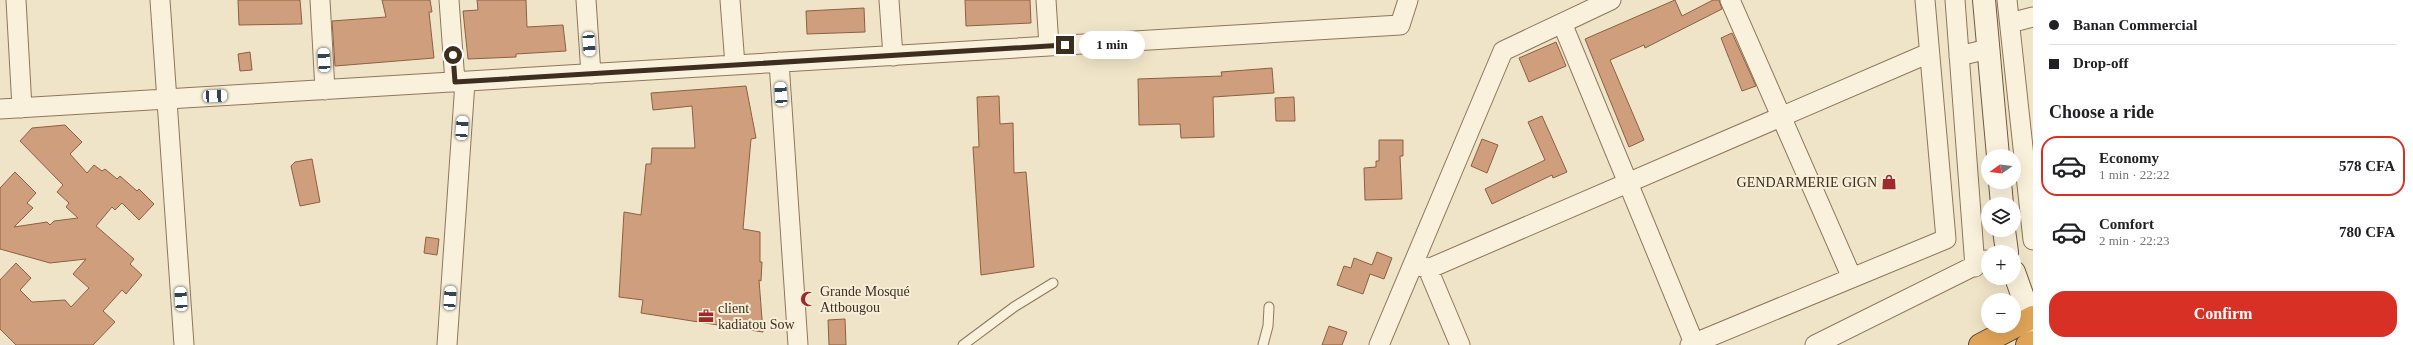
<!DOCTYPE html>
<meta charset="utf-8">
<style>
:root{--surface:#fff;--page:#f6f6f6;--text:#202124;--muted:#757577;--line:#e0e0e0;--accent:#d93025}
body{margin:0;font-family:"Times New Roman",serif;background:var(--page);color:var(--text);height:100vh;display:flex;flex-direction:column;font-size:15px;white-space:nowrap}
*{box-sizing:border-box;margin:0}
p{font-size:13px;color:var(--muted)}
.icon{flex:none;width:22px;height:22px;fill:none;stroke:currentColor;stroke-width:2;stroke-linecap:round;stroke-linejoin:round}
.map{position:relative;flex:1;overflow:hidden}
.sheet{display:flex;flex-direction:column;background:var(--surface);width:380px}
.sheet>*{flex:none}
.hud{display:grid;align-content:center;height:88px;padding:0 16px;background:var(--surface)}
.needle{width:26px;rotate:256deg}
.fabs{position:absolute;left:1981px;top:149px;display:grid;gap:8px}
.fabs a{display:grid;place-items:center;width:40px;height:40px;border-radius:50%;background:var(--surface);box-shadow:0 4px 16px #0002;font-size:20px}
.end{position:absolute;width:18px;height:18px;margin:-9px;border:5px solid #3d2e20;background:#fff;box-shadow:0 0 0 2px #fff}
.from{border-radius:50%}
.bubble{position:absolute;height:28px;border-radius:14px;background:var(--surface);box-shadow:0 4px 16px #0002;font-size:13px;font-weight:800;line-height:28px;text-align:center}
.car{position:absolute;width:12px;height:24px;margin:-12px -6px;border-radius:5px;box-shadow:0 0 3px 1px #0007;background:linear-gradient(#fff 24%,#345 0 40%,#fff 0 76%,#345 0 86%,#fff 0)}
.hud b{display:flex;align-items:center;gap:14px;height:38px;font-size:15px}
.hud b+b{border-top:1px solid var(--line)}
.hud i{width:10px;height:10px;background:var(--text)}
ul{padding:0;list-style:none}
li{display:flex;align-items:center;gap:12px;height:60px;margin:0 8px 6px;padding:0 8px;border:2px solid transparent;border-radius:16px}
li div{flex:1}
li b{display:block;font-size:15px}
li em{font-style:normal;font-weight:800}
li.current{border-color:var(--accent)}
li>.icon{width:36px;height:36px;stroke-width:1.5}
h2{padding:0 16px;font-size:18px;line-height:48px}
.cta{display:flex;gap:8px;margin-top:auto;padding:8px 16px}
.cta a{flex:1;height:46px;border-radius:16px;background:var(--accent);color:#fff;font-size:16px;font-weight:800;line-height:46px;text-align:center}
main{display:flex;flex:1;min-height:0}
.map>svg:first-child{display:block}
</style>
<main>
<div class="map">
<svg width="2033" height="345" viewBox="0 0 2033 345">
<rect width="100%" height="100%" fill="#f0e4c8"/>
<!-- building -->
<path fill="#cf9f7d" stroke="#8d5f41" d="M238,0h62l2,24 -63,1z
M382,0h48l2,12h-3l5,46 -99,8 -3,-45 54,-4z
M477,0h49l1,27 36,-2 3,26 -50,3v3l-48,2 -5,-48 15,-1z
M965,0h65l1,23 -65,3z
M1675,0l7,16 31,-16h6l3,9 -77,39 -1,-3 -34,15 34,80 -15,7 -44,-108z
M864,8l1,24 -58,2 -1,-23z
M1732,33l24,53 -14,5 -21,-53z
M1556,42l10,24 -37,16 -10,-24z
M250,52l2,18 -12,1 -2,-17z
M1272,68l2,25 -61,4 1,40 -33,1 -1,-14 -41,1 -1,-46 84,-3 -1,-4z
M746,86l10,52 -5,1 -8,90 17,3v30h2l-1,19 -2,-1 4,52 -122,-19 2,-13 -24,-3 5,-85 17,3 5,-51h5l1,-16h43l-3,-42 -39,4 -2,-17z
M999,96l1,28 13,-1 1,50 12,-1 8,95 -53,8 -8,-128h6l-2,-50z
M1294,97l1,24h-19l-1,-23z
M1542,116l25,56 -14,6 -1,-3 -60,29 -7,-15 60,-29 -17,-38z
M65,125l17,17 -12,12 17,19 7,-8 8,6 3,-2 12,10 3,-3 17,15 2,-2 15,15 -15,16 -17,-17 -7,7 -3,-3 -16,19 38,33 -4,5 12,11 -16,19 -4,-4 -19,21 12,11 -22,23h-77l-16,-16v-49l16,-17 15,15 -11,12 12,12 33,-2 6,7 18,-19 -16,-14 13,-15 -36,4 -50,-14v-61l15,-16 21,21 -9,10 6,5 -19,19 33,-5 3,3 4,-4 24,-3 -12,-11 3,-4 -12,-11 6,-7 -43,-44 12,-13z
M1482,139l16,6 -11,28 -16,-7z
M1379,140h24v16h-3l2,43 -37,1 -1,-32 12,-1v-6h3z
M312,159l8,43 -20,4 -9,-40 4,-4z
M426,237l13,2 -2,16 -13,-2z
M1377,252l15,6 -8,21 -14,-5 -7,20 -26,-9 7,-19 7,2 3,-10 18,7z
M845,319l1,26h-17l-1,-25z
M1329,326l18,6 -5,13h-20z"/>
<g fill="none" stroke-linecap="round" stroke-linejoin="round">
<!-- lane casing -->
<g stroke="#8d765c" stroke-width="11">
<path id="lane" d="M963,345l51,-38 39,-24
M1263,345l5,-19 1,-19"/>
</g>
<!-- street casing -->
<g stroke="#8d765c" stroke-width="21">
<path id="street" d="M16,0l6,108
M160,0l24,345
M320,0l5,90
M449,0l6,82
M586,0l5,74
M730,0l5,65
M889,0l4,56
M1046,0l3,46
M1730,0l122,278
M1955,0l20,267
M2007,0l26,240
M1562,23l132,320
M2010,23l23,-6
M1959,56l29,-7
M779,62l19,283
M0,109l1400,-84 8,-25
M1417,264l11,5 32,76
M1428,269l501,-216
M447,345l18,-263
M1379,345l124,-294 108,-51
M1690,345l256,-106 -21,-239
M1815,345l171,-85"/>
</g>
<!-- secondary casing -->
<g stroke="#6f573f" stroke-width="24">
<path id="secondary" d="M1984,0l14,156
M2000,182l2,22
M2004,230l3,22
M2014,272l19,53"/>
</g>
<!-- highway casing -->
<g stroke="#5b4430" stroke-width="24">
<path id="highway" d="M1980,345l53,-28
M2027,345l6,-3"/>
</g>
<!-- lane -->
<use href="#lane" stroke="#faf1dc" stroke-width="9"/>
<!-- street -->
<use href="#street" stroke="#faf1dc" stroke-width="19"/>
<!-- secondary -->
<use href="#secondary" stroke="#faf1dc" stroke-width="22"/>
<!-- highway -->
<use href="#highway" stroke="#e0a458" stroke-width="22"/>
</g>
<g fill="none" stroke-linecap="round" stroke-linejoin="round">
<!-- route -->
<path stroke="#3d2e20" stroke-width="5" d="M453,55l2,27 610,-37"/>
</g>
<!-- icons -->
<defs>
<g id="shop-bare" transform="scale(1.2)"><path d="M-5-2.5h2.3a2.7 3.5 0 0 1 5.4 0H5L5.5 6h-11ZM-1.5-2.5h3a1.5 2.3 0 0 0-3 0Z" fill="#9e2a2b" stroke="#f7eed8" stroke-width="2.5" paint-order="stroke"/></g>
<g id="mosque-bare" transform="scale(1.2)"><path d="M3.5-4.9A6 6 0 1 0 3.5 4.9A5 5 0 1 1 3.5-4.9Z" fill="#9e2a2b" stroke="#f7eed8" stroke-width="2.5" paint-order="stroke"/></g>
<g id="office-bare" transform="scale(1.2)"><path d="M-6-3h4V-5.5h4V-3h4V5H-6ZM-1-4.5V-3h2v-1.5ZM-6 0V1H6V0Z" fill="#9e2a2b" stroke="#f7eed8" stroke-width="2.5" paint-order="stroke"/></g>
</defs>
<g fill-rule="evenodd">
<use href="#shop-bare" x="1889" y="182"/>
<use href="#mosque-bare" x="808" y="299"/>
<use href="#office-bare" x="706" y="316"/>
</g>
<g text-anchor="middle" stroke-width="4" stroke-linejoin="round" paint-order="stroke">
<!-- poi labels -->
<g font-size="14" fill="#3d2e20" stroke="#f7eed8" text-anchor="start">
<text x="1877" y="187" text-anchor="end">GENDARMERIE GIGN</text>
<text x="820" y="296">Grande Mosqué<tspan x="820" dy="16">Attbougou</tspan></text>
<text x="718" y="313">client<tspan x="718" dy="16">kadiatou Sow</tspan></text>
</g>
</g>
</svg>
<div class="fabs">
<a><svg class="needle" viewBox="-14 -14 28 28"><path d="M0-13l5 13h-10z" fill="#e53935"/><path d="M0 13l5-13h-10z" fill="#757577"/></svg></a>
<a><svg class="icon" aria-label="layers" viewBox="0 0 24 24"><path d="M12 4l9 5-9 5-9-5zM3 14l9 5 9-5"/></svg></a>
<a>+</a>
<a>−</a>
</div>
<i class="end from" style="left:453px;top:55px"></i>
<i class="end" style="left:1065px;top:45px"></i>
<div class="bubble" style="left:1079px;top:31px;width:66px">1 min</div>
<i class="car" style="left:589px;top:44px;rotate:176deg"></i>
<i class="car" style="left:324px;top:60px;rotate:357deg"></i>
<i class="car" style="left:781px;top:94px;rotate:356deg"></i>
<i class="car" style="left:215px;top:96px;rotate:87deg"></i>
<i class="car" style="left:462px;top:128px;rotate:4deg"></i>
<i class="car" style="left:450px;top:298px;rotate:4deg"></i>
<i class="car" style="left:181px;top:299px;rotate:356deg"></i>
</div>
<section class="sheet">
<div class="hud">
<b><i class="from"></i>Banan Commercial</b>
<b><i></i>Drop-off</b>
</div>
<h2>Choose a ride</h2>
<ul>
<li class="current"><svg class="icon" aria-label="car" viewBox="0 0 24 24"><path d="M5 17H2v-5l4-1 3-4h7l3 4 3 1v5h-3M9 17h6M6 11h13"/><circle cx="7" cy="17" r="2"/><circle cx="17" cy="17" r="2"/></svg><div><b>Economy</b><p>1 min · 22:22</p></div><em>578 CFA</em></li>
<li><svg class="icon" aria-label="car" viewBox="0 0 24 24"><path d="M5 17H2v-5l4-1 3-4h7l3 4 3 1v5h-3M9 17h6M6 11h13"/><circle cx="7" cy="17" r="2"/><circle cx="17" cy="17" r="2"/></svg><div><b>Comfort</b><p>2 min · 22:23</p></div><em>780 CFA</em></li>
</ul>
<div class="cta"><a>Confirm</a></div>
</section>
</main>
